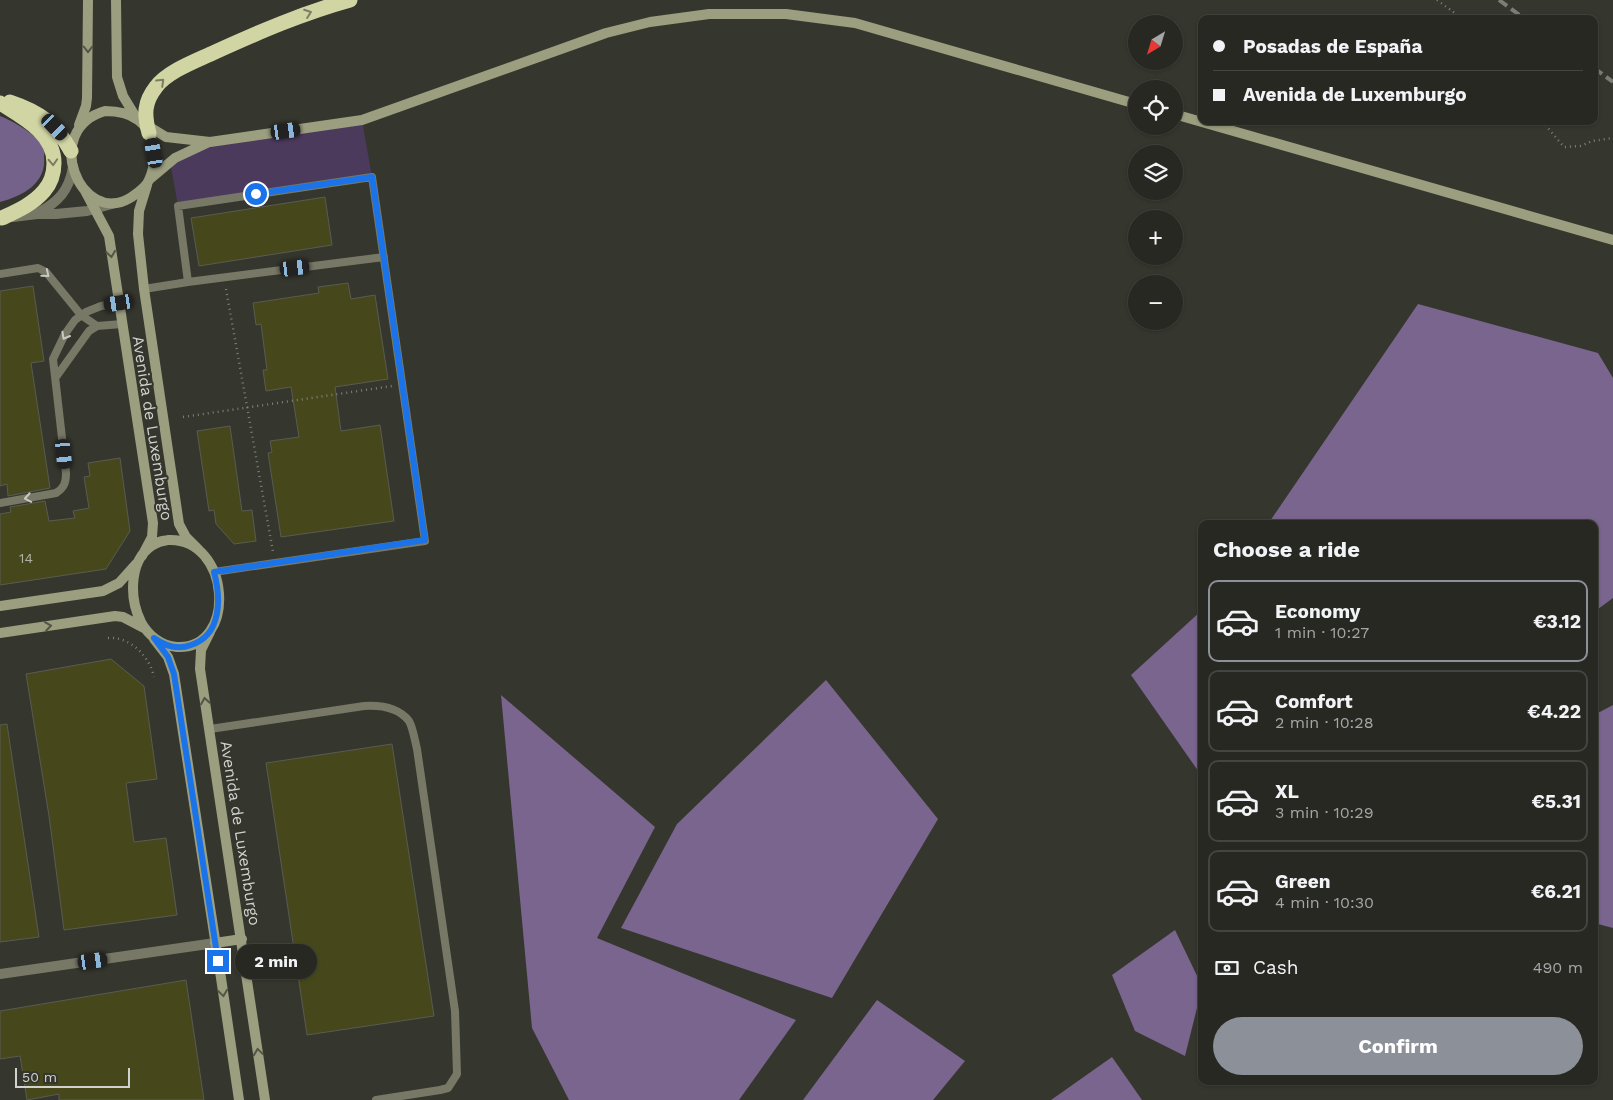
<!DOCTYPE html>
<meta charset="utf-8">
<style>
:root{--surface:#282822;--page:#30302a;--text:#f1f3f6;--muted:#a5a6a5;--line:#444440;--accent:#8c9099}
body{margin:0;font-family:"Work Sans",sans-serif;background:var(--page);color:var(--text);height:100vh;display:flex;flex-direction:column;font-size:19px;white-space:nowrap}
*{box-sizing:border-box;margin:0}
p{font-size:16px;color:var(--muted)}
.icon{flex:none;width:28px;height:28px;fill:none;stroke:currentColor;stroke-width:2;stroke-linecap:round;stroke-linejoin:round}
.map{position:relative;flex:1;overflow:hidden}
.side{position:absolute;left:1198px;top:520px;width:400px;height:565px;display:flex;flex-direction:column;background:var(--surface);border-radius:10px;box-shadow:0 1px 4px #0004,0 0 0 1px var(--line)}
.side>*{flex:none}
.guide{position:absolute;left:1198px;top:15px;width:400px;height:110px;border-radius:10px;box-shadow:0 1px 4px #0004,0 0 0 1px var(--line);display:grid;align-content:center;height:110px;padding:0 15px;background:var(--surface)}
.needle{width:32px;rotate:218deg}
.buttons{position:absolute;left:1128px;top:15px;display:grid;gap:10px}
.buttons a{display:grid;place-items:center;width:55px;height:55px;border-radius:50%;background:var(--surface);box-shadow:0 1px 4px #0004,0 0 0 1px var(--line);font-size:25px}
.scale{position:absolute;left:15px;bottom:12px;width:115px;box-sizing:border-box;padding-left:5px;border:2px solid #d1d2cd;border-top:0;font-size:14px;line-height:18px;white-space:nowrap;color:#d1d2cd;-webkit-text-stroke:4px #35362d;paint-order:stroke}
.end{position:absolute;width:22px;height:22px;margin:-11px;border:6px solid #1a73e8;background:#fff;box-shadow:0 0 0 2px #fff}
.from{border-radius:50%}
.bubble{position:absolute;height:35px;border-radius:18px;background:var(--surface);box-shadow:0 1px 4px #0004,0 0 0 1px var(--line);font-size:16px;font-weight:700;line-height:35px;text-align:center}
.car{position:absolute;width:15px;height:30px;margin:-15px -8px;border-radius:6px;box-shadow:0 0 4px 1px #0007;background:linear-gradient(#222 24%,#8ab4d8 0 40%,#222 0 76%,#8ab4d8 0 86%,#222 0)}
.guide b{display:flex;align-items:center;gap:18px;height:48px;font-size:19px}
.guide b+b{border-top:1px solid var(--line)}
.guide i{width:12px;height:12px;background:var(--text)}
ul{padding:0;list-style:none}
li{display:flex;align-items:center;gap:15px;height:82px;margin:0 10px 8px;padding:0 5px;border:2px solid var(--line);border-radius:10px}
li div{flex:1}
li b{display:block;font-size:19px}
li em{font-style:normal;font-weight:700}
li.on{border-color:var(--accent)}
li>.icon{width:45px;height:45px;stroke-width:1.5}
h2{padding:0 15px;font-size:22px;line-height:60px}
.pay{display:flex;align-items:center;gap:12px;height:55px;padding:0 15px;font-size:19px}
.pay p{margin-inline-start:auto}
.action{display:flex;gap:10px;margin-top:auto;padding:10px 15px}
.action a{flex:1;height:58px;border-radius:30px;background:var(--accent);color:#fff;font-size:20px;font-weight:700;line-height:58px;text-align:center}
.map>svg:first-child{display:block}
</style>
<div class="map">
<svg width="1613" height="1100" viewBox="0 0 1613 1100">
<rect width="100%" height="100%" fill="#35362d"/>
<!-- green -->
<path fill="#4c3a5d" d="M362,120l10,57 -194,29 -8,-45 40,-19z"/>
<!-- forest -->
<path fill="#75628a" d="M0,116c13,5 38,19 44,32 1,3 0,5 0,8 3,27 -21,40 -44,46z"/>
<!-- water -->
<path fill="#79658d" d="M1418,304l180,49 15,25v220l-19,14v-88h-326z
M1201,611v164l-70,-100z
M826,680l112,139 -106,179 -211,-70 56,-104z
M501,695l154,132 -58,111 199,82 -57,80h-170l-37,-72z
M1613,705v223l-19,-5v-208z
M1175,930l26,54v8l-16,64 -50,-25 -23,-56z
M877,1000l88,61 -32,39h-130z
M1112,1057l30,43h-91z"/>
<!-- building -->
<path fill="#46481c" stroke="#5a5b52" d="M325,197l7,48 -133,21 -8,-48z
M348,283l3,16 24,-4 13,84 -53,8 6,44 39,-6 14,96 -113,16 -13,-84 4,-1 -2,-11 29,-4 -8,-50 -25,4 -3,-21h4l-6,-46 -5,1 -3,-22 66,-10 -1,-6z
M33,286l11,75 -13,2 19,125 -42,8 -1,-12 -7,2v-195z
M230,426l12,85 10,-1 4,31 -22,3 -18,-20 -2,-14 -5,1 -12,-80z
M120,458l10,73 -24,38 -106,16v-71l11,-2 -1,-5 35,-6 4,20 26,-3 -2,-7 16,-3 -5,-31 6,-1 -2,-13z
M111,659l33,27 13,93 -31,4 8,59 32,-4 11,77 -113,15 -15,-114 -23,-142z
M7,724l32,213 -39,5v-217z
M392,744l42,272 -127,19 -41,-272z
M186,980l18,120h-145v-6l-32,6 -7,-44 -20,3v-48z"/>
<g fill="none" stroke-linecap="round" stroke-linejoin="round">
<!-- path -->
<path stroke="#7f8079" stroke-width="2.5" stroke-dasharray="1 4" stroke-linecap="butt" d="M1437,0l26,19
M1542,121l22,26 17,-1 11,-5 21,-3
M226,289l47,263
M183,417l209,-31
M108,638c22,-2 42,19 46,39"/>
<!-- lane -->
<path stroke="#777865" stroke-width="8" d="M0,274l38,-6 8,4 35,43 16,11
M144,289l44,-7
M56,377l33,-46 8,-5 25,-2
M0,503l56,-10c8,-5 10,-10 10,-20l-13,-114 12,-25 10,-14 11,-8 15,-6 18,-3
M214,572l211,-31c-17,-122 -35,-243 -53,-364l-194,29 10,76 196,-25
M210,729l154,-23c16,-1 34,1 45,15 4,7 6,20 8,28l38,262 2,63 -9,14 -8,2 -64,10"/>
<!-- street -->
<path stroke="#777865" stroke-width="10" d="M38,213c20,-11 31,-22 35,-46
M13,217l24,-3h19l31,-3 28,-8
M0,974l215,-31"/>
<!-- secondary -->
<path stroke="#9b9e7f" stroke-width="10" d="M116,0l1,77 6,19 14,23
M105,111c11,0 24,2 33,9 17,12 20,41 11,60 -3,8 -12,13 -19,18 -49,29 -90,-68 -25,-87z
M1174,114l439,126
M138,120l28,17 44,5 152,-22 244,-87 44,-11 59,-8h77l69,9 281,81
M79,125l7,-19 1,-8 1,-98
M150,179l25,-21 34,-16
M147,185l-8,26 -1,23 6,55 35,235 7,13 13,13
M84,189l25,47 44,287 -1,14 -10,19
M168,540c63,-3 70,110 9,107 -16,-1 -29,-12 -36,-25 -12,-24 -13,-66 16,-79 3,-2 7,-2 11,-3z
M0,606l103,-15 16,-8 17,-19
M210,632l-9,18 -1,19 65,431
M0,633l115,-17 8,1 21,11
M154,639l14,18 6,17 47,304 18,122
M215,943l27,-4"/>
<!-- highway -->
<path stroke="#d1d5a4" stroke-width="15" d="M10,102c30,10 46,22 61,49
M0,103c22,14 54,30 54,60 0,11 -3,20 -10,28 -11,13 -27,20 -42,27
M149,133c-5,-18 -5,-31 7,-46 12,-16 40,-26 59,-35 44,-20 88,-39 135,-52"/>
<!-- rail -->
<path stroke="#7c7d75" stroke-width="4" stroke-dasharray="10 5" stroke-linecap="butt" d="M1499,0l26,19
M1594,68l19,14"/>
</g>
<!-- one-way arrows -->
<defs><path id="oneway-chevron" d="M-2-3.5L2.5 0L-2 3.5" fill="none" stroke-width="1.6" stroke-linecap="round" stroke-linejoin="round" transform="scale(1.25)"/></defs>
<g stroke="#7b7e63">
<use href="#oneway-chevron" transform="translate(308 13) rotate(-20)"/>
<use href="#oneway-chevron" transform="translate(161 82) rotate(-44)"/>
<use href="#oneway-chevron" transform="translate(53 162) rotate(87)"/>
</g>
<g stroke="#545546">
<use href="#oneway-chevron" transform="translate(88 49) rotate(90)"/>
<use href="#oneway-chevron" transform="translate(111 254) rotate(82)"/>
<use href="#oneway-chevron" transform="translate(48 626) rotate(-8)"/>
<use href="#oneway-chevron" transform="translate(205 701) rotate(-99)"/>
<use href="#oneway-chevron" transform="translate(223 993) rotate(82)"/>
<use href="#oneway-chevron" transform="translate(258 1052) rotate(-98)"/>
</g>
<g stroke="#c8c9c3">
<use href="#oneway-chevron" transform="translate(46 274) rotate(39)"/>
<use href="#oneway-chevron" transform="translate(65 336) rotate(120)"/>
<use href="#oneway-chevron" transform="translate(28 498) rotate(170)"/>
</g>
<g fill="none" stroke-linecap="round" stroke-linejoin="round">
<!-- route -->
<path stroke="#1a73e8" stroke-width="6" d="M218,961l-44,-287 -6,-17 -14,-19c11,8 24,12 37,7 31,-10 30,-47 23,-73l211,-32 -53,-363 -116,17"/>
</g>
<g text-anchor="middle" stroke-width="4" stroke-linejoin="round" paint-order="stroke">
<!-- number labels -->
<g font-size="14" fill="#aeb0a1">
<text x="26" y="563">14</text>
</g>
<!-- street labels -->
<g font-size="16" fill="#d1d2cd" stroke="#35362d">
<text transform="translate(153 428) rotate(81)" y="6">Avenida de Luxemburgo</text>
<text transform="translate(241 833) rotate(81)" y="6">Avenida de Luxemburgo</text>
</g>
</g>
</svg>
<div class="buttons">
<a><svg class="needle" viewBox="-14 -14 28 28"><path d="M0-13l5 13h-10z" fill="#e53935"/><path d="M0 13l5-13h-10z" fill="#a5a6a5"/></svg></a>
<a><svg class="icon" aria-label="locate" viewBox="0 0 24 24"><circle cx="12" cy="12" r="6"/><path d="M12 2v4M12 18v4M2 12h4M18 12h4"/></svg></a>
<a><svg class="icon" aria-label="layers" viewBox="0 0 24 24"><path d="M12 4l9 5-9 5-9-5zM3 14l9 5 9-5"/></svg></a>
<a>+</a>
<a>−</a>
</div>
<div class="scale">50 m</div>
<i class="end from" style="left:256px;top:194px"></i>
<i class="end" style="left:218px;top:961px"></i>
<div class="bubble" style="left:235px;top:944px;width:82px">2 min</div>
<i class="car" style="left:55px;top:127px;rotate:136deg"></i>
<i class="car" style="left:286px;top:131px;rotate:82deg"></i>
<i class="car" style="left:154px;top:153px;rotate:350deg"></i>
<i class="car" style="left:295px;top:268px;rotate:83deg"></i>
<i class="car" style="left:119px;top:303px;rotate:261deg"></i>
<i class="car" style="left:64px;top:454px;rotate:174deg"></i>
<i class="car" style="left:93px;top:961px;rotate:82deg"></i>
<div class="guide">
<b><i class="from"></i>Posadas de España</b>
<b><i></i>Avenida de Luxemburgo</b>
</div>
<section class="side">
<h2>Choose a ride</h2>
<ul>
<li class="on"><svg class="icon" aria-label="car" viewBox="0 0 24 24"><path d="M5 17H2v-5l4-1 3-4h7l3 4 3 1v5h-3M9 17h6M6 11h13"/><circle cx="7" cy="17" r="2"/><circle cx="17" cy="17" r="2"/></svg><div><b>Economy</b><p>1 min · 10:27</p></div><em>€3.12</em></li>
<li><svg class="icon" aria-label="car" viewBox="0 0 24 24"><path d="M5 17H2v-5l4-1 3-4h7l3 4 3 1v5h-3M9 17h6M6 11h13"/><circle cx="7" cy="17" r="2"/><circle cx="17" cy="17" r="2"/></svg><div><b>Comfort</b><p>2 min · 10:28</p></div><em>€4.22</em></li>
<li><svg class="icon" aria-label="car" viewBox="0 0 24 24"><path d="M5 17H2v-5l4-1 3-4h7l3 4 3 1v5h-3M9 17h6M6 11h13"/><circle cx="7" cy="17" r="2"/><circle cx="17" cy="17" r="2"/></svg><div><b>XL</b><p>3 min · 10:29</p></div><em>€5.31</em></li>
<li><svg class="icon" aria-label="car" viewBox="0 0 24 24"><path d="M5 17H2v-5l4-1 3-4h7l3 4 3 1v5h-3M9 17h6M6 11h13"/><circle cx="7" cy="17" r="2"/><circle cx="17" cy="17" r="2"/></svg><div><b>Green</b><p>4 min · 10:30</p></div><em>€6.21</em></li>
</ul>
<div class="pay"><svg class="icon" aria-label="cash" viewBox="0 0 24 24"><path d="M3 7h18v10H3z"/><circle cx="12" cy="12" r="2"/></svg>Cash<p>490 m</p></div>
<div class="action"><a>Confirm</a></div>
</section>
</div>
